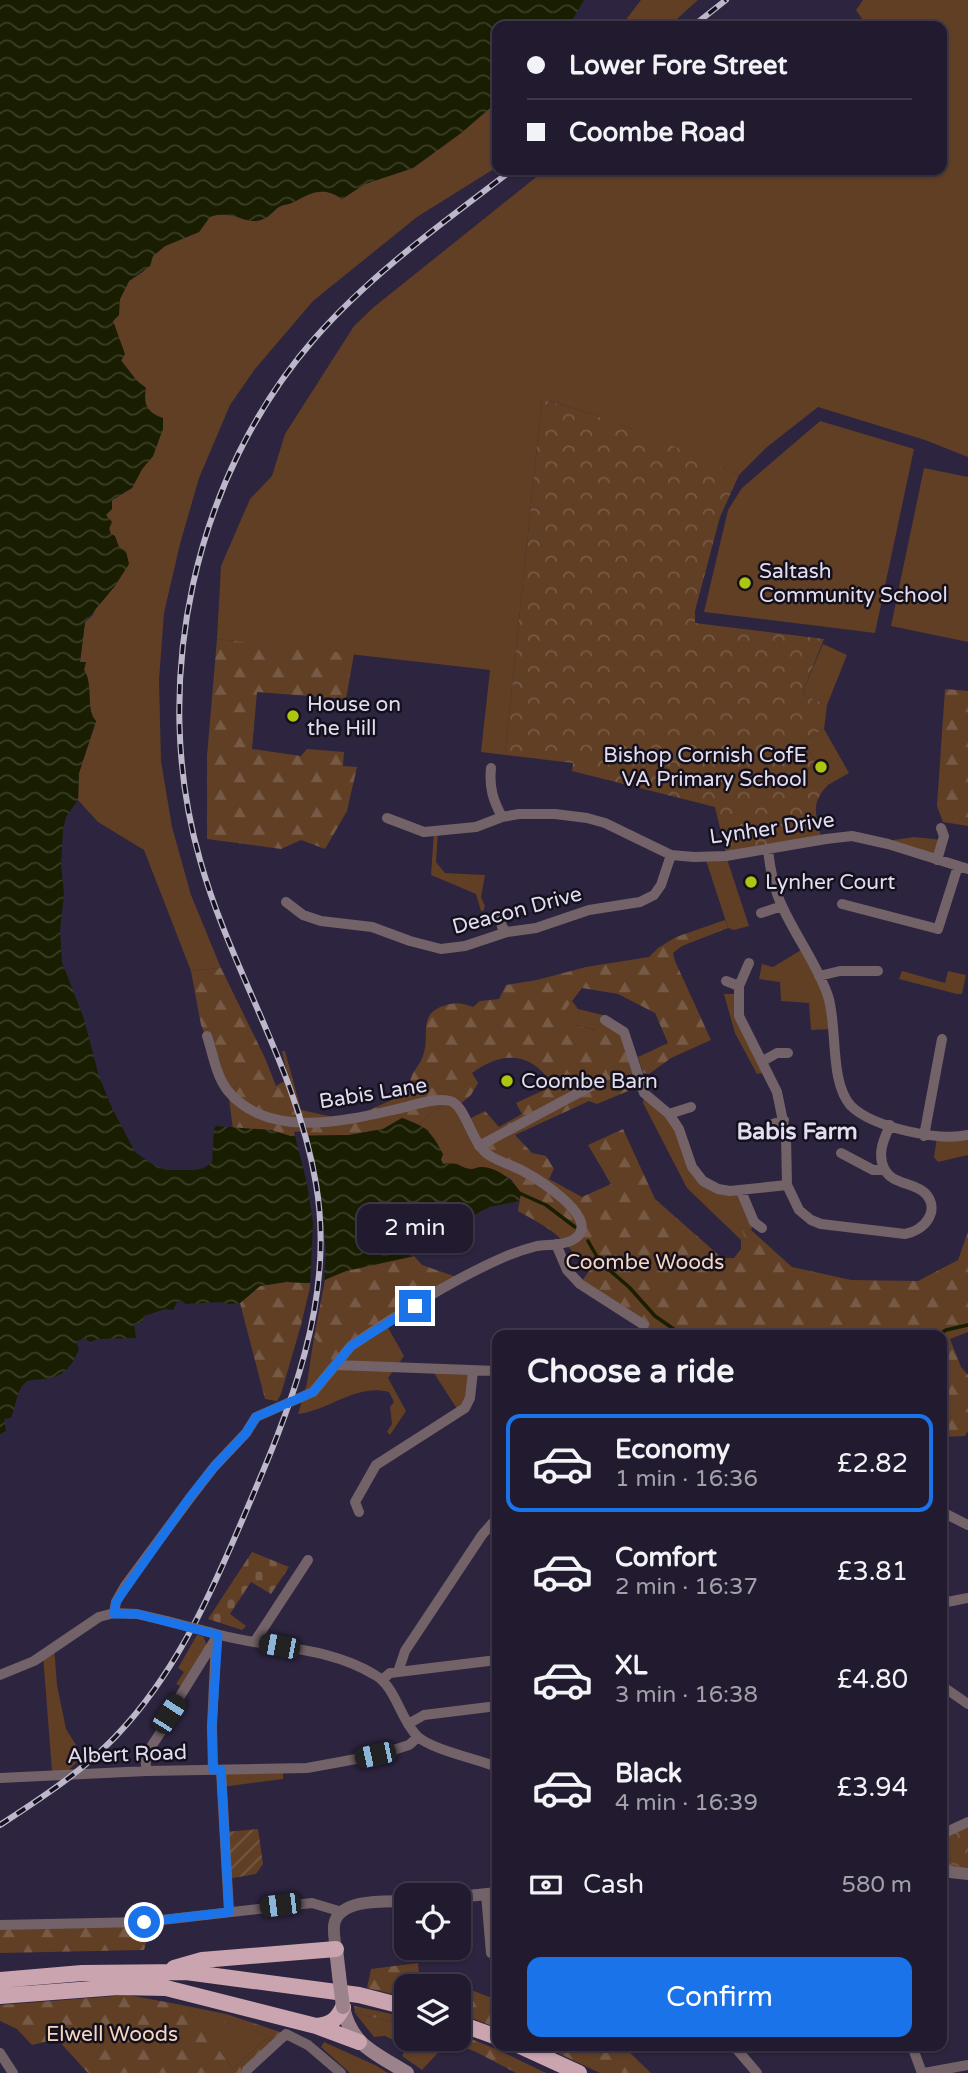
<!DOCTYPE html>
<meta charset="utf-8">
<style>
:root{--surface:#221b2f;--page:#2e283b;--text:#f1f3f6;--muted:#a2a1aa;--line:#3f394b;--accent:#1a73e8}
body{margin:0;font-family:"Varela Round",sans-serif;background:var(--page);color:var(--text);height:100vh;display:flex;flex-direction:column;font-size:26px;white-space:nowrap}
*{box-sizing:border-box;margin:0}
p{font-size:23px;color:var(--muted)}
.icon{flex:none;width:38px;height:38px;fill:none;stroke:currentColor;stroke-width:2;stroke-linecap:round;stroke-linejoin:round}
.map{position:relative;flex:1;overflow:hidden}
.sheet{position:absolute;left:492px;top:1330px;width:455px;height:721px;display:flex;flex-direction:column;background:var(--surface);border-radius:14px;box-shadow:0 2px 5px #0004,0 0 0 2px var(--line)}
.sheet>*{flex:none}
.top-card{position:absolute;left:492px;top:21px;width:455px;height:154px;border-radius:14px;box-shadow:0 2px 5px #0004,0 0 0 2px var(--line);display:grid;align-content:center;height:154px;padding:0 35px;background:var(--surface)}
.fabs{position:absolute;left:394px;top:1883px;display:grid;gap:14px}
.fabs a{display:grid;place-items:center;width:77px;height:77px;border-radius:14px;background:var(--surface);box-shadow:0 2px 5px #0004,0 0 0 2px var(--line);font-size:35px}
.end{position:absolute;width:32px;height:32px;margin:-16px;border:9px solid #1a73e8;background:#fff;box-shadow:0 0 0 4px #fff}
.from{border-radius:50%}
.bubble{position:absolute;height:49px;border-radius:14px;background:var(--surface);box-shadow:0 2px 5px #0004,0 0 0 2px var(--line);font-size:23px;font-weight:600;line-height:49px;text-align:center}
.car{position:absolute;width:21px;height:42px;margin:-21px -10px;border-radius:9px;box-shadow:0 0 5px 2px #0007;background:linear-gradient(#222 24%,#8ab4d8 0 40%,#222 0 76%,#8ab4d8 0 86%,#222 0)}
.top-card b{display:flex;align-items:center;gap:24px;height:66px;font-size:26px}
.top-card b+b{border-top:2px solid var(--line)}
.top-card i{width:18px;height:18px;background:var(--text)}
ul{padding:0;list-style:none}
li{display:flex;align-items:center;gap:21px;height:98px;margin:0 14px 10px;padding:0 21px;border:4px solid transparent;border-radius:14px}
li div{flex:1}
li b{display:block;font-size:26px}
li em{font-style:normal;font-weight:600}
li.active{border-color:var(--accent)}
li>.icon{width:63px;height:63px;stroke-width:1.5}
h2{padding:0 35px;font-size:32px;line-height:84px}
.pay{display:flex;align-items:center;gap:18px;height:77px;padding:0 35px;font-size:26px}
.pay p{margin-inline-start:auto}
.action{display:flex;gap:14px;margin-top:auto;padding:14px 35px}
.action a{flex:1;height:80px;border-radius:14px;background:var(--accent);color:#fff;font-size:28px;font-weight:600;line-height:80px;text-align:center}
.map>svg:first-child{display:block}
</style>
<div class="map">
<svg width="968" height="2073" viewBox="0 0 968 2073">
<defs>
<pattern id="forest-firs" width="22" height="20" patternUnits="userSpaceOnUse" patternTransform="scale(1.75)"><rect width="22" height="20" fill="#603f25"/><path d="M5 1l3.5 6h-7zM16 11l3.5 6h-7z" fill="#765a45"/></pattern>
<pattern id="cemetery-stones" width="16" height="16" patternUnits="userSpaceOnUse" patternTransform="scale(1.75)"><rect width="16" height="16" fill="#603f25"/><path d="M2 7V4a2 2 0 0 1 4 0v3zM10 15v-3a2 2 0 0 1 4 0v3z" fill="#765a45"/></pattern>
<pattern id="park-crowns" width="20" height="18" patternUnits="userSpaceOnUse" patternTransform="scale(1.75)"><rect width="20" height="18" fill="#603f25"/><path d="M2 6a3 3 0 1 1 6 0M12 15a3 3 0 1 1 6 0" fill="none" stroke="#765a45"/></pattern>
<pattern id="garden-furrows" width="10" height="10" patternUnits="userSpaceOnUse" patternTransform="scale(1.75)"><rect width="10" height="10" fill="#603f25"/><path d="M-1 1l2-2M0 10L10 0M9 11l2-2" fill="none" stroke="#765a45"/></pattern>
<pattern id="water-waves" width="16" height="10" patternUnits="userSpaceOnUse" patternTransform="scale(1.75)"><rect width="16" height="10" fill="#191e01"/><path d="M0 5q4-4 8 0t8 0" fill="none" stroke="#3a3e26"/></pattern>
</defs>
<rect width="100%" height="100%" fill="#2d243f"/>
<!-- grass -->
<path fill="#603f25" d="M641,0h57l-29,26h-48z
M863,0h105v457l-43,-17 -107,-33 -51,40 -28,28c-65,-28 -129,-58 -197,-76l-37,356 -24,-3 9,-82 -273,-31 4,-73 29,-67 22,-23 13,-42 69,-108 20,-19 171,-137h397v-144h-75l-11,-16z
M497,102v65l-80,50 -104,84 -58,68 -25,36 -31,73 -19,66 -16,69 -5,67 2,81 11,66 19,68 30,73 -30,3 -47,-121 -46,-28 -20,-22 1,-27 17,-52c-11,-12 -2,-35 -12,-51l1,-8h-5l5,-40 8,-7 26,-68 -8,-12 -5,-20 6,-15 20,-12 10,-19 11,-13 6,-39c-14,-7 -16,-14 -13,-29l-9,-7 -16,-21 3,-7 -11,-32 5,-10 2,-12 9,-18 14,-9 10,-16 12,-10 34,-14 10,-15c25,-9 37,10 54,2 7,-2 11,-10 17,-13 6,-2 11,-2 16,-5 18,-10 28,-14 46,-2l3,-2 20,-13 48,-16 48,-35z
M820,421l94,28 -39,184 -171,-21 24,-102 14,-22z
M924,468l44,9v165l-77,-16z
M823,644l24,11 -20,50 -25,-11z
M824,729l25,44 -21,12 -25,-44z
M438,831l-2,31 9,11 40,2 -4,22 4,9 -2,5h-2l-5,-17 -45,-19 3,-43z
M914,837l29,3 -6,17 -50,-16z
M726,856l23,70 -15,4 -6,-2 -23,-71z
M806,947l13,29 15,53 -23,1 -2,-27 -28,-2 -1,-19 -21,-3 3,-15 11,3z
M902,971l43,12 3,-12 18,4 -4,19h-5l-58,-15z
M724,994h14l1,22 29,56 -11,2 -22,-41z
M572,1001l6,8 25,6 2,5 -9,10 -21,-5 -11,-6 2,-10z
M644,1093l25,21 34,67 38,10 13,31 -3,8 -7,-2 1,9 -4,3 -54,-52 -44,-85z
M452,1101l50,60 -3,12c-14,-7 -15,-3 -28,-4 -12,-1 -11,-7 -28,-5l-2,-4 -13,-30 -9,-5 16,-15z
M968,1135v20l-30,7 -4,-5 3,-20z
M386,1324l18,32 -16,22 18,33 -16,24 -3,-3 5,-8 -2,-17 4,-5 -5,-10c-32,-9 -59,18 -91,22l9,-31 7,-46 22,27z
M432,1370l41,1 -3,27 -11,14z
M197,1635l6,1 5,12 -25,39 -7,-3 8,-12 -6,-4z
M54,1647l3,38 9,44 15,24 -3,8 -10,10h-16l-9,-116z
M283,1769v10l-62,8v-17z
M187,2006l39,8 -1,8 34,10 19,9 -2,2 -10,-4 -33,30 -14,-19 -7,-1z
M355,2013l51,12v14h35l7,3 -26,28 -20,-14 5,-9 -22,-11 -11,1z
M324,2042l51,23 13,8h-38l-29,-26z"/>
<!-- forest -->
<path fill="url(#forest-firs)" d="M217,639l137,15 -8,45 -89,-7 -5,57 49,7 6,-7 37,3 -1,14 14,1 -10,44 -22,38 -24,-9 -20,9 -74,-10v-83z
M945,689l23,2v135l-25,-4 -6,-16z
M725,920l3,8 -46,18 -9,7 2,8 36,79 -40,18 -22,16 -6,-1 -5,-16 30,-14 -13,-30 -37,-19 -36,-6 -16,21 -1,10 10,6 20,5 10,-10 19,12 14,48 -5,9 -36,15 -8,-3 -74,34 17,18 14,3 8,13 -5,10 33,18 29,-13 -23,-39 35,-16 32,70 67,59h12l7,-9v-9l4,-3 -3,-6 2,-3 7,2 41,37 59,13 67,1 40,-21 10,-28v100l-18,7 11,28 7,8v56l-3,5 -23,1v-102h-304l6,-9 -64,-42 9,-13c-9,-9 -15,-18 -23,-27 -12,-14 -32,-24 -48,-33l3,-18 -10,-14 -12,-6 3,-12 -15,-7 -22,-33 20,-10 14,16 23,-13 -6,-11 28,-13 3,-13c-22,-27 -49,-23 -75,-4l6,10 -7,12 -13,11 -6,-5 -17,9 -16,15 -17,-7 -19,11 -34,6 -59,1 -19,-6 -38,-1 -5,-38 -27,-66 -10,-54 30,-3 44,90 11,28 12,-7 -6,-28h3l16,59 46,10 47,-21 15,-12c2,-16 9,-18 14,-31 8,-22 -7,-42 23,-51 11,-3 16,-2 27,2l7,-6 19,-2 7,-14 31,-5 49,-13 63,-10 9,-9 18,-11z
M414,1256l8,9 40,14 -91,53 -35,33 -22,-28 11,-57 8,-5 13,-4z
M286,1282l25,1 -10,42 -20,69 -4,7 -12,-2 -25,-96 20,-17z
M144,1923l3,17 -3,10 -144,3v-28z
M418,1963l1,11 18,-2 3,9 24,-3 2,10 31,12v28l-38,-15 -1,-27h-52v11l-39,-9 4,-19z
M128,1995l59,11 25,42 7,2 14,19 33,-30 10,4 -29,30h-159l-31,-34 -25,6 -15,-16 -17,-8v-16z
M354,2006l52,11v8l-51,-12z
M226,2014l60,20 -8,7 -19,-9 -35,-10z
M459,2034l39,16 48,23h-30l-40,-21 -32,-13h14z
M543,2046h80l28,27h-51z"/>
<!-- cemetery -->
<path fill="url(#cemetery-stones)" d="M252,1552l37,15 -18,27 -20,-12 -21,32 16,12 -4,4 -34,-11z"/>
<!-- park -->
<path fill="url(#park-crowns)" d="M542,399c68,18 132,47 197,76l-19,42 -25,94v12l129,16 -22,55 25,11 -3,24 -21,12 25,44c-18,19 -12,28 -7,52l-95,16 -11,-46 -143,-36 1,-8 -68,-8z
M968,1823v52l-26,-4v-37z"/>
<!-- garden -->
<path fill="url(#garden-furrows)" d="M258,1829l5,35 -7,10 -29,5 -3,-47z"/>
<!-- water -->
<path fill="url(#water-waves)" d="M0,0h584l-15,26h-72v76l-36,31 -48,35 -48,16 -23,15c-18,-12 -28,-8 -46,2 -5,3 -10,3 -15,5 -7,3 -11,11 -18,13 -17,8 -29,-11 -53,-2l-11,15 -34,14 -12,10 -3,10 -21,15 -9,18 -1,16 -6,6 12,33 -4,7 16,20 9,7c-3,16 1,25 17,30v11l-10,27 -11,13 -10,19 -20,12v9l-6,6 6,7 -3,7 2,5 4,2 4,11 7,4 3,13 -14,22 -30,36 -5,40h6l-2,8c10,15 1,40 12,51l-17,52 -1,27 -12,17 -3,13 -2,34 3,30 -4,36 2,32 22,57 15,57 12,30 24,46 17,12 14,6h29l9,-2 8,-6 2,-33 2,-3 55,4 19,6 59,-1 34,-6 19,-11c23,8 30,14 41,36l-2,6 2,4c19,-2 14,3 27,5 3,1 7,-2 11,-2 17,0 31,13 40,26l-2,8 -30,6 -24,13 -31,25 -20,11 -68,15 -24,10 -15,2 -21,-1 -26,4 -20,17 -10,1 -10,-2 -34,2 -7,-5 -6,11 -8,-1 -21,7 -2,6 -8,2 2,14 -38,1 -8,3 -6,-4 -8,4 3,7c-8,19 -16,28 -36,30 -6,1 -12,0 -17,3 -10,8 -10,25 -15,36l-7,1 2,12 -6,3z"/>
<!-- pier -->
<path fill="#2d243f" d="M307,1131l12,51 7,69 -2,33 -14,2 3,-63 -6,-39 -13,-52z"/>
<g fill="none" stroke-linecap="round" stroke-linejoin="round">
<!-- stream -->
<path stroke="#191e01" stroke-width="3.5" d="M517,1192l29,13 29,22
M588,1241l12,21 29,25 26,29 23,16 16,3
M938,1335l8,-5 22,-5"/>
<!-- minor -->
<path stroke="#736267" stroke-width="10" d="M491,768c-2,20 2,32 11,49
M387,818l37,14 52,-5 26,-10 17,-3h36l32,4 18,5 66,32 23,2 32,-1 100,-17 26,-3 36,8 80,25
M768,849c2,20 5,38 14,57 14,31 35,58 46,90 10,31 1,86 23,110 23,22 87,35 117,29
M937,860l7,-24 -3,-8
M286,902l17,13 18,6 51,6 38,14 31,8 24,-3 42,-14 29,-4 53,-18 51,-8 14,-7 7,-10 10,-30
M842,904l96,25 20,-63
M761,913l21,-7
M501,919l1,8 5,5
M749,963l-10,23v30l38,76 9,44 1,49 12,25 12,10 10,4 84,10c18,-3 36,-22 21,-40 -11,-12 -35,-9 -42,-26 -7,-15 0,-29 6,-43
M819,976l21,-5h38
M726,981l13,5
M605,1020l19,12 20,61 25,21 10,15 13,38 11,14 15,8 12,2 57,-6
M763,1061l14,-8h11
M669,1114l22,-7
M770,1125l14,-5
M924,1136l18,-97
M479,1146l114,-61
M841,1153l32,17h11
M741,1191l13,31 8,6
M556,1244l11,26 13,14 64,41
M336,1365l161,6
M359,1512l-4,-10 21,-37 89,-57 5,-10 3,-27
M942,1512l26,13
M942,1603l26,-5
M114,1613l2,-11 9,-16 65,-88 24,-31 32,-34 10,-16 57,-25 38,-46 9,-6c43,-29 94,-61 142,-82 11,-5 23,-9 35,-12 13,-2 31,0 41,-10 19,-20 -40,-57 -55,-65 -11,-6 -24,-9 -34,-16 -18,-11 -23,-50 -39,-54 -17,-4 -40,6 -57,9 -52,12 -126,28 -165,-19 -12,-15 -15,-37 -21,-55
M209,1632c54,17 116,12 166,43 21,12 25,44 42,61 13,13 60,23 80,31
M255,1641l53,-81
M398,1672l7,-21 77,-116 15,-17
M0,1675l34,-14 65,-44 15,-4 23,1 30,7
M382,1680l8,-7 107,-13
M942,1686l26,18
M408,1724l16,-9 73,-9
M213,1770l-1,-44 4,-85
M221,1770l8,142
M147,1771c-7,-22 17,-34 22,-57l49,-79
M0,1778l147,-7 160,-3 71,-13 31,-10 9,-8
M942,1834l26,-12
M486,1894l5,59
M0,1925l144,-3 168,-19 30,9
M734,2046l23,27
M912,2046l10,27
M0,2053l13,20
M247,2073v-3l39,-36 22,11 33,28
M924,2073l44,-8"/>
<!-- tertiary -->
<path stroke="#736267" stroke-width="12" d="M942,1871l26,3
M458,1897l39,-4
M336,1949c-1,-8 -4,-20 -1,-28 9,-23 51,-19 71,-20"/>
<!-- secondary -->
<path stroke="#9c828a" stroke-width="14" d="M336,1949l3,26
M343,2007c8,39 33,46 64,66"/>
<!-- trunk -->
<path stroke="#caa5b0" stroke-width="16" d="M174,1968l28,-8 134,-11
M0,1980l82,-7 104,-1 173,23 47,12
M0,1996l118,-9 48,1 150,38 43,16
M458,2023l39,14
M316,2026c14,-1 21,-6 27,-19
M520,2046l59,27"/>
<!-- rail casing -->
<g stroke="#bdb7cc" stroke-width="6">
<path id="rail" d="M693,26l33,-26
M0,1825c46,-30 91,-59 127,-101 53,-60 86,-135 117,-208 45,-105 92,-215 72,-332 -19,-115 -85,-213 -116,-324 -51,-177 -6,-384 115,-522 57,-65 129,-116 197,-168"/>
</g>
<!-- rail -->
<use href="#rail" stroke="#14101c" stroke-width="3.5" stroke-dasharray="10" stroke-linecap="butt"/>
<!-- minor-bridge -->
<path stroke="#736267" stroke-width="10" d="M167,1621l42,11"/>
<!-- secondary-bridge -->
<path stroke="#9c828a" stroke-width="14" d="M339,1975l4,32"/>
</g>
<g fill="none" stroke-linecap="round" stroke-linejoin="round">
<!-- route -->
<path stroke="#1a73e8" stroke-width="9" d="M144,1922l85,-10 -8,-142h-8l-1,-44 6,-91 -81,-21h-23l2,-12 74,-105 24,-30 32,-34 10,-16 57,-25 38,-46 64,-40"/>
</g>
<!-- markers -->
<g fill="#adc610" stroke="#14101c" stroke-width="2.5">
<circle cx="745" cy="583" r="7"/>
<circle cx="293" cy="716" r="7"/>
<circle cx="821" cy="767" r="7"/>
<circle cx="751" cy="882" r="7"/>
<circle cx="507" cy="1081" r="7"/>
</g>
<g text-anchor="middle" stroke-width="5" stroke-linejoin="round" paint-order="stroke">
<!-- poi labels -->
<g font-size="21" fill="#e2ddf0" stroke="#14101c" text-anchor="start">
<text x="759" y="578">Saltash<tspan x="759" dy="24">Community School</tspan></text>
<text x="307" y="711">House on<tspan x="307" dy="24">the Hill</tspan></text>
<text x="807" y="762" text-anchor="end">Bishop Cornish CofE<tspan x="807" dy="24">VA Primary School</tspan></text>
<text x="765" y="889">Lynher Court</text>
<text x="521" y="1088">Coombe Barn</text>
</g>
<!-- street labels -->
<g font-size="21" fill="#e2ddf0" stroke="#14101c">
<text transform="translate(772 828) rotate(-8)" y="7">Lynher Drive</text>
<text transform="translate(517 910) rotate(-15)" y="7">Deacon Drive</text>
<text transform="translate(373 1093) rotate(-9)" y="7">Babis Lane</text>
<text transform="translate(127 1754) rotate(-2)" y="7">Albert Road</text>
</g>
<!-- park labels -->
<g font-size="21" fill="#f5d6c0" stroke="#14101c">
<text x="645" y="1269">Coombe Woods</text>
<text x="112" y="2041">Elwell Woods</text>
</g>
<!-- neighbourhood labels -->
<g font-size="23" font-weight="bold" fill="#e2ddf0" stroke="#14101c">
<text x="797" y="1139">Babis Farm</text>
</g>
</g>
</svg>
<div class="fabs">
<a><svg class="icon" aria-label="locate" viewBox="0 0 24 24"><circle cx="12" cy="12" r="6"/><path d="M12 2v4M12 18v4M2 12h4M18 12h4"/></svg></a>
<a><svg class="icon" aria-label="layers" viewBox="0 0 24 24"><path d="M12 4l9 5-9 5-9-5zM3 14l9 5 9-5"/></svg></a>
</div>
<i class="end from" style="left:144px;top:1922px"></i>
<i class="end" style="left:415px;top:1306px"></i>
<div class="bubble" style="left:357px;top:1204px;width:116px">2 min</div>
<i class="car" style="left:279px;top:1646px;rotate:281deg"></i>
<i class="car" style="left:169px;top:1714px;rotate:33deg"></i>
<i class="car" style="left:375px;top:1755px;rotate:258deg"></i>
<i class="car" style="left:280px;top:1905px;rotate:263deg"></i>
<div class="top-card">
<b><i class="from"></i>Lower Fore Street</b>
<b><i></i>Coombe Road</b>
</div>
<section class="sheet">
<h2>Choose a ride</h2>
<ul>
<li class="active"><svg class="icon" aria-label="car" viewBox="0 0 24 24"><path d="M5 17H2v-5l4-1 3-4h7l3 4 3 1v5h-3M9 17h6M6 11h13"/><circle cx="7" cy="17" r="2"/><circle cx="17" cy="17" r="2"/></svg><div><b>Economy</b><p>1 min · 16:36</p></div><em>£2.82</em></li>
<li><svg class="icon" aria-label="car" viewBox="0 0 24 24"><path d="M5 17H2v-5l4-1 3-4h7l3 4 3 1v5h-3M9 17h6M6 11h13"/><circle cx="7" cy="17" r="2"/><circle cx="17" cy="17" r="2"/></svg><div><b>Comfort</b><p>2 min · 16:37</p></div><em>£3.81</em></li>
<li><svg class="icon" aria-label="car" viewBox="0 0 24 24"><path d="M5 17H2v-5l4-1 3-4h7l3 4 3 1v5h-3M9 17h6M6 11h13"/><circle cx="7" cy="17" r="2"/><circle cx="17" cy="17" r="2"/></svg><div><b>XL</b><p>3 min · 16:38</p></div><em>£4.80</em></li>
<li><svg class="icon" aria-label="car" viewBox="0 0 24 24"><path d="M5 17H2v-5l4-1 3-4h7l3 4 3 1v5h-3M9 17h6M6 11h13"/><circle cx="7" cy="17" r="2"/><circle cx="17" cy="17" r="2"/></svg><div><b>Black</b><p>4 min · 16:39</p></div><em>£3.94</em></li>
</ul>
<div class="pay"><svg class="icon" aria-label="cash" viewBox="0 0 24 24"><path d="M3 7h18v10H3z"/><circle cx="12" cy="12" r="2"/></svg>Cash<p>580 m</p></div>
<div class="action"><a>Confirm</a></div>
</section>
</div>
